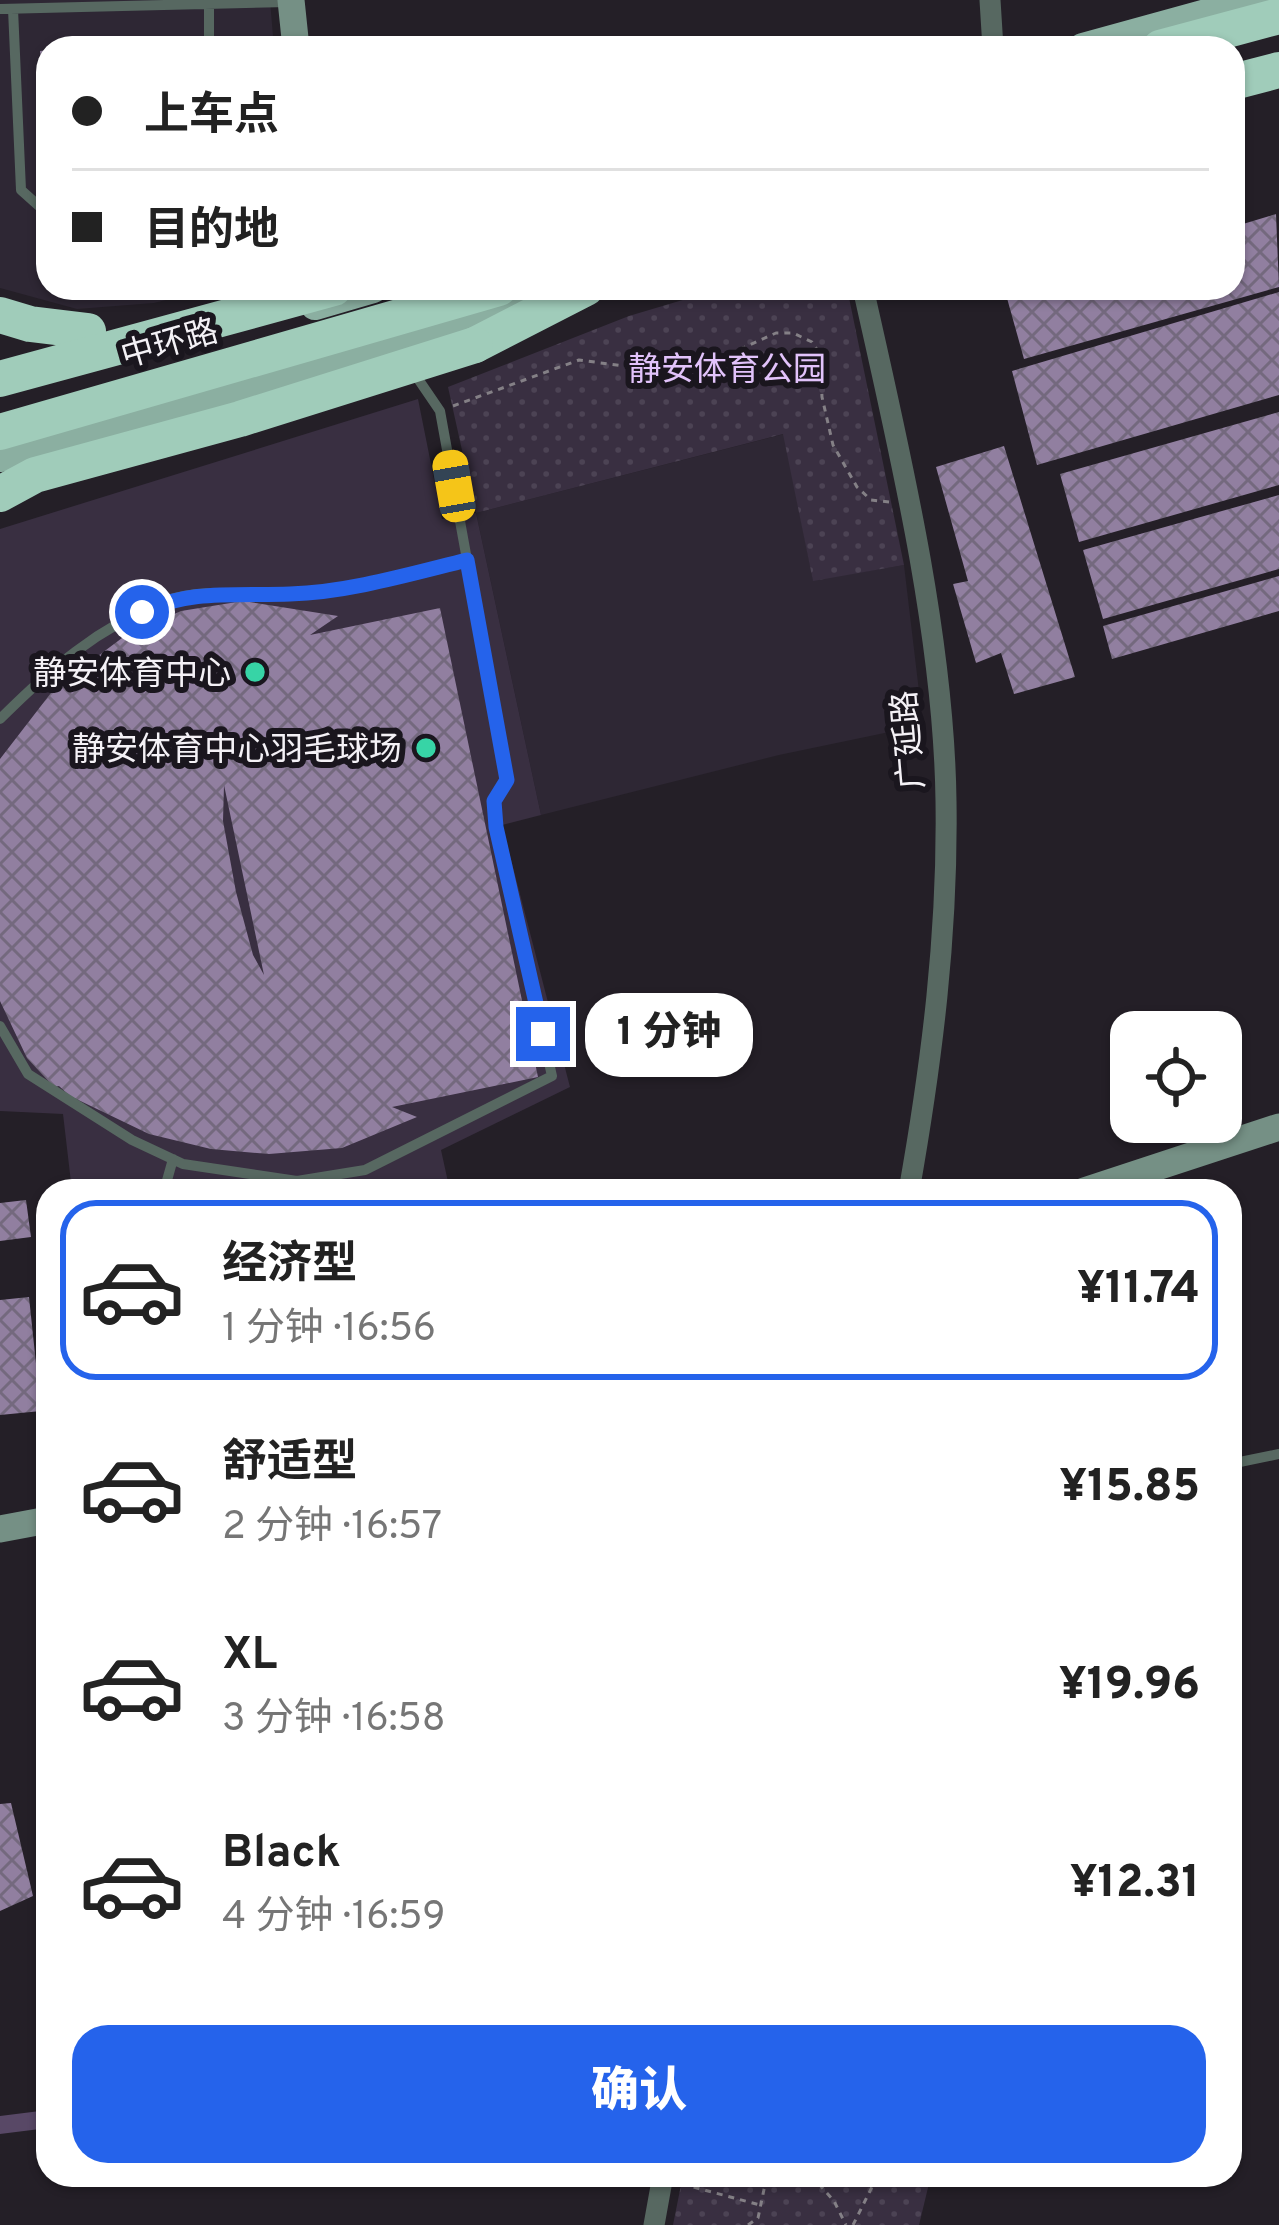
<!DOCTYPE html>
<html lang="zh">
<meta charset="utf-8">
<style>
:root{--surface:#fff;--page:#f2f2f2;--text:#222;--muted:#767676;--line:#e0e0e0;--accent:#2563eb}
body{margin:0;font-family:Overpass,"Noto Sans SC",sans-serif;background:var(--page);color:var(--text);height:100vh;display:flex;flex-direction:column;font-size:45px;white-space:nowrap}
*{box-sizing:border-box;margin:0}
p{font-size:39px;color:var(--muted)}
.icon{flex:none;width:66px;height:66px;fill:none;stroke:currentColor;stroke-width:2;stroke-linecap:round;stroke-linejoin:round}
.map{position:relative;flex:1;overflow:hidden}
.sheet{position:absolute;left:36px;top:1179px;width:1206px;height:1008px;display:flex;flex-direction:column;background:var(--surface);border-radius:36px;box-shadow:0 3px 9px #0004}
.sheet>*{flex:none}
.hud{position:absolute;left:36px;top:36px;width:1209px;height:264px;border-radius:36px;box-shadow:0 3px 9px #0004;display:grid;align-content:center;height:264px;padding:0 36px;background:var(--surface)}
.buttons{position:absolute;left:1110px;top:1011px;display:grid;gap:24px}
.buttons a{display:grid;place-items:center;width:132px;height:132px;border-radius:24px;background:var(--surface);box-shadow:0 3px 9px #0004;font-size:60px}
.end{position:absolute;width:54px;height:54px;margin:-27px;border:15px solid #2563eb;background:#fff;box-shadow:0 0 0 6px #fff}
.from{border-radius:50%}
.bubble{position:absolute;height:84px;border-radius:36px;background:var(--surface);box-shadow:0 3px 9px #0004;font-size:39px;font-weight:800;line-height:84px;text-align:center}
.car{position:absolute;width:36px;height:72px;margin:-36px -18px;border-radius:15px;box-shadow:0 0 9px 3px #0007;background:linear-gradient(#f5c518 24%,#345 0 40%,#f5c518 0 76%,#345 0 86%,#f5c518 0)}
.hud b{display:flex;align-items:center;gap:42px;height:114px;font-size:45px}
.hud b+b{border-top:3px solid var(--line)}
.hud i{width:30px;height:30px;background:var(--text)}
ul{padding:21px 0 0;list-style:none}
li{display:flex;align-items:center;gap:36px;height:180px;margin:0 24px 18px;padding:0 12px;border:6px solid transparent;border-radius:36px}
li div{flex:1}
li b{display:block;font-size:45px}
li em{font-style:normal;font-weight:800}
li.on{border-color:var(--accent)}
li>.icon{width:108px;height:108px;stroke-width:1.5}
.primary-button{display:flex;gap:24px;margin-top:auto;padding:24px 36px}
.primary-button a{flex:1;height:138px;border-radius:36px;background:var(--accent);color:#fff;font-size:48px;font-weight:800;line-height:138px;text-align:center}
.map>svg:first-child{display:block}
</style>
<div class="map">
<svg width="1279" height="2225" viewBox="0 0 1279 2225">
<defs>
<pattern id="park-dots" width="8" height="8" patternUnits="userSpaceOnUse" patternTransform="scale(3)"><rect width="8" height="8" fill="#392f41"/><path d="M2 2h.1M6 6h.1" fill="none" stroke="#4c4354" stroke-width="1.8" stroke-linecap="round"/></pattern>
<pattern id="building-cross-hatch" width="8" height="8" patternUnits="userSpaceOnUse" patternTransform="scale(3)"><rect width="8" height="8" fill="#917fa0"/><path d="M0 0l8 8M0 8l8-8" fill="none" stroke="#74697e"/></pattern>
</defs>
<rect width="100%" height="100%" fill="#241f27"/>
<!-- built -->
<path fill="#2e2734" d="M0,0h270l4,48h-226v240h165l-59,15 -77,6 -77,-21z
M784,434l29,146 91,-15 19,160 -144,30 -238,60 -65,-302z"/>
<!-- park -->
<path fill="url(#park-dots)" d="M723,288h124l57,277 -91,16 -30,-147 -307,79 -28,-126 181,-71z
M683,2175h248l-12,50h-246z"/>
<!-- pitch -->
<path fill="#392f41" d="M418,399l24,120 34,-6 65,302 -39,10 68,262 -129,63 9,41h-378l-9,-77 -63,-3v-582z"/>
<!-- water -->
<path fill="#584866" d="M48,2110v18l-48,6v-18z"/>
<!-- building -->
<path fill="url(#building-cross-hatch)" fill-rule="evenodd" d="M48,50v85h-4l-4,-84z
M1276,214l3,73 -255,72 -19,-68 228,-3v-61z
M1279,292v103l-242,70 -25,-94z
M1279,412v73l-200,57 -19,-68z
M1004,446l71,231 -61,17 -13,-41 -25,10 -23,-79 15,-3 -32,-114z
M1279,495v74l-176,50 -20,-69z
M1279,576v35l-167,48 -9,-33z
M243,601l95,15 -28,19 130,-27 98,469 -146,30 25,10 -75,31 -73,6 -58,-5 -62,-15 -79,-38 -11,-10 -5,1 -27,-29 -27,-57v-242l54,-70 68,-51 59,-27zM224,785l40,190 -11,-20 -17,-63 -13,-71z
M26,1200l5,37 -31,4v-38z
M29,1297l12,114 -41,4v-115z
M11,1803l22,93 -33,15v-107z"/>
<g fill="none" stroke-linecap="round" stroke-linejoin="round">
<!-- path -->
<path stroke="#848086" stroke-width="3" stroke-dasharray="6 6" stroke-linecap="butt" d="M453,406l126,-46 82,11 35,-2 80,-36h17l19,9 8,12 2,43 11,48 24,42 14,13 19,2
M811,2175l23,26 12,24
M682,2184l78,21
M748,2225l10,-7 9,-43
M853,2225l25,-50"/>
<!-- lane -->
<path stroke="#576861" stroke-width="10" d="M209,4v44
M0,9l288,-7
M13,9l8,181 19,17 8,2
M0,719c50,-50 97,-91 165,-118 40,-15 88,-4 129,-7 58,-5 116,-21 173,-34
M0,1026l28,48 104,66 51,24 114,17 68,-11 187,-94 -56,-249 -2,-26 13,-21 -67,-369 -28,-41
M164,1191l9,-32
M1230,1464l49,-10"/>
<!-- street -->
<path stroke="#576861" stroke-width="21" d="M990,0l3,48
M863,288c36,160 81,349 83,513 2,132 -14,260 -37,390
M654,2225l9,-50"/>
<!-- secondary -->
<path stroke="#759085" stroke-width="27" d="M291,0l5,48
M1084,1191l195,-64
M0,1529l48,-9"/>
<!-- primary -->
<path stroke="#8bafa1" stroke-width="30" d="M1083,48l174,-48
M315,305l58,-17
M0,457l486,-142 50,-27"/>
<!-- highway -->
<path stroke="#a0ccba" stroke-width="36" d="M1160,48l119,-32
M1233,82l46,-12
M0,315l30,9 58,7
M475,345l111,-57
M0,432l499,-144"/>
<!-- highway-bridge -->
<path stroke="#a0ccba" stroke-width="36" d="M0,379l334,-91
M0,494l35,-19 205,-56 235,-74"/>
</g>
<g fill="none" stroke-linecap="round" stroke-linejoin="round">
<!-- route -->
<path stroke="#2563eb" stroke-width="15" d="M142,612c48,-23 96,-16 148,-18 59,-2 120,-20 177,-34l40,220 -13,21 2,26 47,207"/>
</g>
<!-- markers -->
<g fill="#37d4a6" stroke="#1a161e" stroke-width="4.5">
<circle cx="255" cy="672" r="12"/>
<circle cx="426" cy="748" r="12"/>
</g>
<g text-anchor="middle" stroke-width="12" stroke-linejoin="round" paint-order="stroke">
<!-- street labels -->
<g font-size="33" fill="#f4f1f6" stroke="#1a161e">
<text transform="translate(169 342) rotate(-16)" y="12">中环路</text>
<text transform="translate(907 740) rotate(-95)" y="12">广延路</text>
</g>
<!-- park labels -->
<g font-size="33" fill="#e2c3fb" stroke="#1a161e">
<text x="727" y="380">静安体育公园</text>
</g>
<!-- poi labels -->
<g font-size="33" fill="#f4f1f6" stroke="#1a161e" text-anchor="end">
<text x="231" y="684">静安体育中心</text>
<text x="402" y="760">静安体育中心羽毛球场</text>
</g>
</g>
</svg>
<div class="buttons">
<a><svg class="icon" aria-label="locate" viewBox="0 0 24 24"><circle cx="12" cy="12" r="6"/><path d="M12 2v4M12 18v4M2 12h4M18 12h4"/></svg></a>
</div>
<i class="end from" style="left:142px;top:612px"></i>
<i class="end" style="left:543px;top:1034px"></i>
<div class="bubble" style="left:585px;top:993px;width:168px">1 分钟</div>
<i class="car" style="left:454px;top:486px;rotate:350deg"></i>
<div class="hud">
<b><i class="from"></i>上车点</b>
<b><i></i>目的地</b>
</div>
<section class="sheet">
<ul>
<li class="on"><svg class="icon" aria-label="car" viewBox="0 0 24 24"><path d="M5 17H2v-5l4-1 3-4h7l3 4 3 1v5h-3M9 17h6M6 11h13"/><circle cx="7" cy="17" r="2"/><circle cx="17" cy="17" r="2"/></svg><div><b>经济型</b><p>1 分钟 · 16:56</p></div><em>¥11.74</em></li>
<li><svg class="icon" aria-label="car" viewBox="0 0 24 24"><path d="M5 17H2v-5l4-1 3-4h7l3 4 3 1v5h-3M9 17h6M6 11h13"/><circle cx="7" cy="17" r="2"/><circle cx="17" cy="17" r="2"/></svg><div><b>舒适型</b><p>2 分钟 · 16:57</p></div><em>¥15.85</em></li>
<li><svg class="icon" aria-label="car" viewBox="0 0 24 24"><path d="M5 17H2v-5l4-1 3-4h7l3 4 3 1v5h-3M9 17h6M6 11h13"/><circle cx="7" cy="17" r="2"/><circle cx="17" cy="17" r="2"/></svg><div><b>XL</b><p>3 分钟 · 16:58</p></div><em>¥19.96</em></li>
<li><svg class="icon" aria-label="car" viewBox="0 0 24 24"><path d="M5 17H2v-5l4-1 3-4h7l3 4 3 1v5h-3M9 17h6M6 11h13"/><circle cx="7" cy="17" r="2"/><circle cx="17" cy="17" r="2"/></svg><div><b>Black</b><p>4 分钟 · 16:59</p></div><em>¥12.31</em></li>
</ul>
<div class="primary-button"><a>确认</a></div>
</section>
</div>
